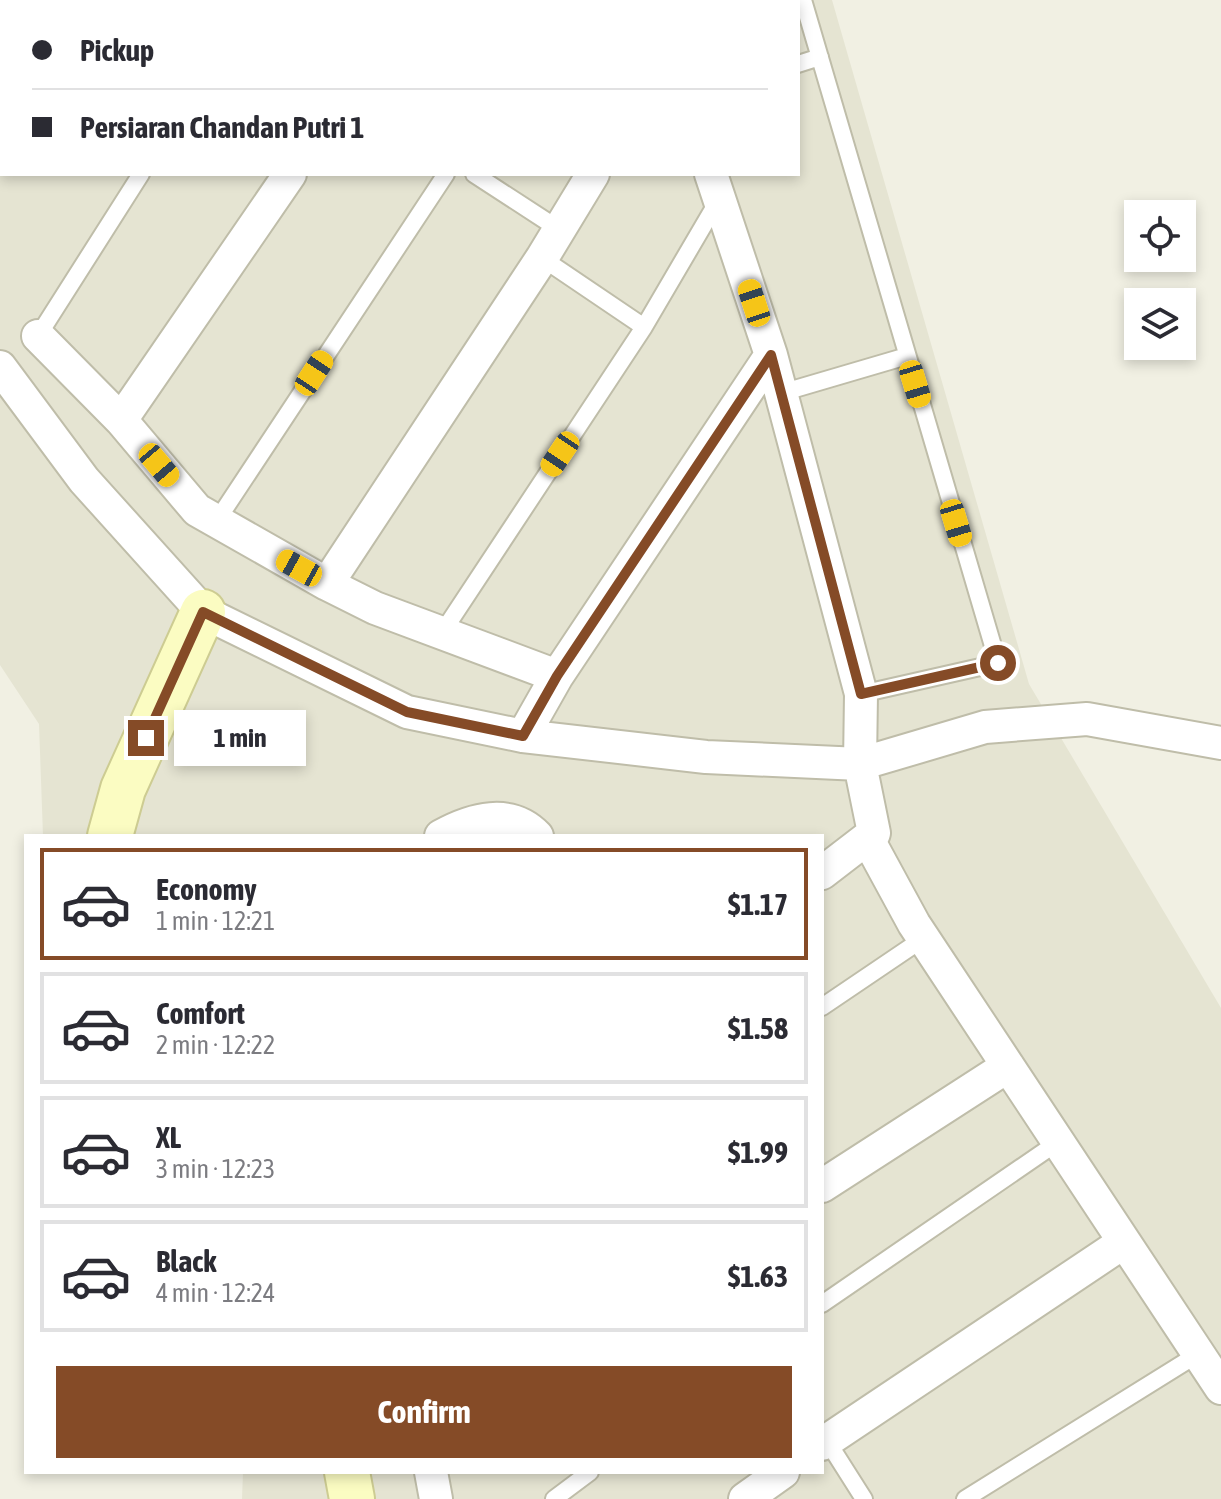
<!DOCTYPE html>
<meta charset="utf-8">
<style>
:root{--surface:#fff;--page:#f7f7f7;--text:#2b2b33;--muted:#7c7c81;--line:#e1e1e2;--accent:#854b27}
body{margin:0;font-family:"Asap Condensed",sans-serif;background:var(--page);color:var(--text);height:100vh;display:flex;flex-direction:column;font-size:30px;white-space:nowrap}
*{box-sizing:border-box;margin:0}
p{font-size:26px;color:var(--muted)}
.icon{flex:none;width:44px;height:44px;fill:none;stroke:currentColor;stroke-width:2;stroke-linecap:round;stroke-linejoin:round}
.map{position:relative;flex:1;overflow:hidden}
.panel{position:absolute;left:24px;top:834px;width:800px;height:640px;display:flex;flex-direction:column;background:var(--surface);border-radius:0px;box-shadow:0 4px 12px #0003}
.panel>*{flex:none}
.guide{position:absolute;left:0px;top:0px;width:800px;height:176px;box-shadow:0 4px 12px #0003;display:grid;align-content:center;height:176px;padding:0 32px;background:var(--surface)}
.tools{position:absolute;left:1124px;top:200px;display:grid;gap:16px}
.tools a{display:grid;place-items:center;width:72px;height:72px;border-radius:0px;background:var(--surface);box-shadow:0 4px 12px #0003;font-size:40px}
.end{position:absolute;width:36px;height:36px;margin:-18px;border:10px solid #854b27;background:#fff;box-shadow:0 0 0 4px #fff}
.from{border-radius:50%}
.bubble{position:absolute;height:56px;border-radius:0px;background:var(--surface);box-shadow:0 4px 12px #0003;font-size:26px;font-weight:700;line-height:56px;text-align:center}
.car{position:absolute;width:24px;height:48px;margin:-24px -12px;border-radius:10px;box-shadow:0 0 6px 2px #0007;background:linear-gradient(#f5c518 24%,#345 0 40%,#f5c518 0 76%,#345 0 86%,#f5c518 0)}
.guide b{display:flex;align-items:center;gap:28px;height:76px;font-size:30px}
.guide b+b{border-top:2px solid var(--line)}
.guide i{width:20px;height:20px;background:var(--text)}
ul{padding:14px 0 0;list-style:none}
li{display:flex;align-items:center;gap:24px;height:112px;margin:0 16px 12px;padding:0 16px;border:4px solid var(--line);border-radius:0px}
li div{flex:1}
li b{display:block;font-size:30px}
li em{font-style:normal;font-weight:700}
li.selected{border-color:var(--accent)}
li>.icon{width:72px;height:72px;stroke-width:1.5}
.button{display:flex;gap:16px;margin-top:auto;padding:16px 32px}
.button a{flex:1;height:92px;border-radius:0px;background:var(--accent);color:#fff;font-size:32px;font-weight:700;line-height:92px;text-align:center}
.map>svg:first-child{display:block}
</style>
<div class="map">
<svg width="1221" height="1499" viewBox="0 0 1221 1499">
<rect width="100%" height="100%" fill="#f1f0e3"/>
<!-- residential -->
<path fill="#e5e4d2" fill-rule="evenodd" d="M0,0h832l197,684 192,324v491h-979l1,-27h579v-636h-779l-4,-112 -39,-59zM2,2h796v172h-796z"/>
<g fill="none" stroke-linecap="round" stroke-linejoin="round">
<!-- lane casing -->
<g stroke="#bfbda9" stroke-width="20">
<path id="lane" d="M803,0l195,663 -137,31
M253,2l1,-2
M552,2l1,-2
M798,64l22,-7
M474,174l86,56
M542,258l102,69
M38,336l103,-162
M781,393l126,-37
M216,522l230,-348
M442,633l202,-306 75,-128
M822,1007l102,-69
M822,1304l236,-162
M824,1436l40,63
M554,1499l36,-27
M965,1499l233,-145"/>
</g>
<!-- street casing -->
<g stroke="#bfbda9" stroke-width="36">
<path id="street" d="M650,0l1,2
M101,2l1,-2
M404,2l2,-2
M0,153l2,-3
M711,174l60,181 90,339 -1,70 125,-37 102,-8 134,24
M38,336l83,84 76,90 130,74 48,24 182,68
M0,367l84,113 119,132 204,100 116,24 183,21 154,7 14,69 -4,10 44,81 307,464
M121,420l169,-246
M327,584l215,-326 51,-84
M523,736l34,-60 214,-321
M441,836c31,-17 69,-28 96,0
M822,873l52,-40
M822,1186l186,-120
M822,1444l302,-202
M431,1472l5,27
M745,1499l38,-27"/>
</g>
<!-- secondary casing -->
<g stroke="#cdcc92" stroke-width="48">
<path id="secondary" d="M110,836l13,-47 80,-177
M347,1472l5,27"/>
</g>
<!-- lane -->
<use href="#lane" stroke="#fff" stroke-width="16"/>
<!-- street -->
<use href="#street" stroke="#fff" stroke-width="32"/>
<!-- secondary -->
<use href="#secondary" stroke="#fbfcc2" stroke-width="44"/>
</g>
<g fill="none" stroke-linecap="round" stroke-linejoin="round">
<!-- route -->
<path stroke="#854b27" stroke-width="10" d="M146,738l57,-126 204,100 116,24 34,-60 214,-321 90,339 137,-31"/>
</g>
</svg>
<div class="tools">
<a><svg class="icon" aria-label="locate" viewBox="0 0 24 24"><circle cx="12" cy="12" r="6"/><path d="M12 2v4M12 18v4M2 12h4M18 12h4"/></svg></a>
<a><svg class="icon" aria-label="layers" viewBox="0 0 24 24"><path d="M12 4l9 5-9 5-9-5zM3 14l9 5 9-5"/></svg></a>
</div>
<i class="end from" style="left:998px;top:663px"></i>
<i class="end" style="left:146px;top:738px"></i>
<div class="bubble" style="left:174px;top:710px;width:132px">1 min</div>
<i class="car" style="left:754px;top:303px;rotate:342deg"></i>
<i class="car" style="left:314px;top:373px;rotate:33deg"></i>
<i class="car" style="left:915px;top:384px;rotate:163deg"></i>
<i class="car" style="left:560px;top:454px;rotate:214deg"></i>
<i class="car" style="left:159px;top:465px;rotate:140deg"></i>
<i class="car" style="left:956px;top:523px;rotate:163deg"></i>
<i class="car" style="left:299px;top:568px;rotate:299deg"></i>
<div class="guide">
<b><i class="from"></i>Pickup</b>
<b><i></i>Persiaran Chandan Putri 1</b>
</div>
<section class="panel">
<ul>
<li class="selected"><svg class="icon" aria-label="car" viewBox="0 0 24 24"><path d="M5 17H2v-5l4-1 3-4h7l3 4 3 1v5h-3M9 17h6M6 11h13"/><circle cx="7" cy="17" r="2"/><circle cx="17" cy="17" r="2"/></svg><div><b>Economy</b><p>1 min · 12:21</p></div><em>$1.17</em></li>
<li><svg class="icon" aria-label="car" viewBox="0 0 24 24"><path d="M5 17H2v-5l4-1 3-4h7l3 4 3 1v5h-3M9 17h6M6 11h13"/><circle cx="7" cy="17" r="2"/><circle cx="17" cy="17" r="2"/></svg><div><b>Comfort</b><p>2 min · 12:22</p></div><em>$1.58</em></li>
<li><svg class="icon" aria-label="car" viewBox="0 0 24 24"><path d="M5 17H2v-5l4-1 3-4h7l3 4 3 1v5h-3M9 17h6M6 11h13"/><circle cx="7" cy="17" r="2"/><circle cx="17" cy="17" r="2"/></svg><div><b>XL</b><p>3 min · 12:23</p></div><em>$1.99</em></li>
<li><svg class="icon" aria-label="car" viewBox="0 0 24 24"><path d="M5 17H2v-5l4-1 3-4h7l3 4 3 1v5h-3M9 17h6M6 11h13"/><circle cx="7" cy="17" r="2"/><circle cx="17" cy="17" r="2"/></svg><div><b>Black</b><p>4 min · 12:24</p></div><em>$1.63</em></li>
</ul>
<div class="button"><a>Confirm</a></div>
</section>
</div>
